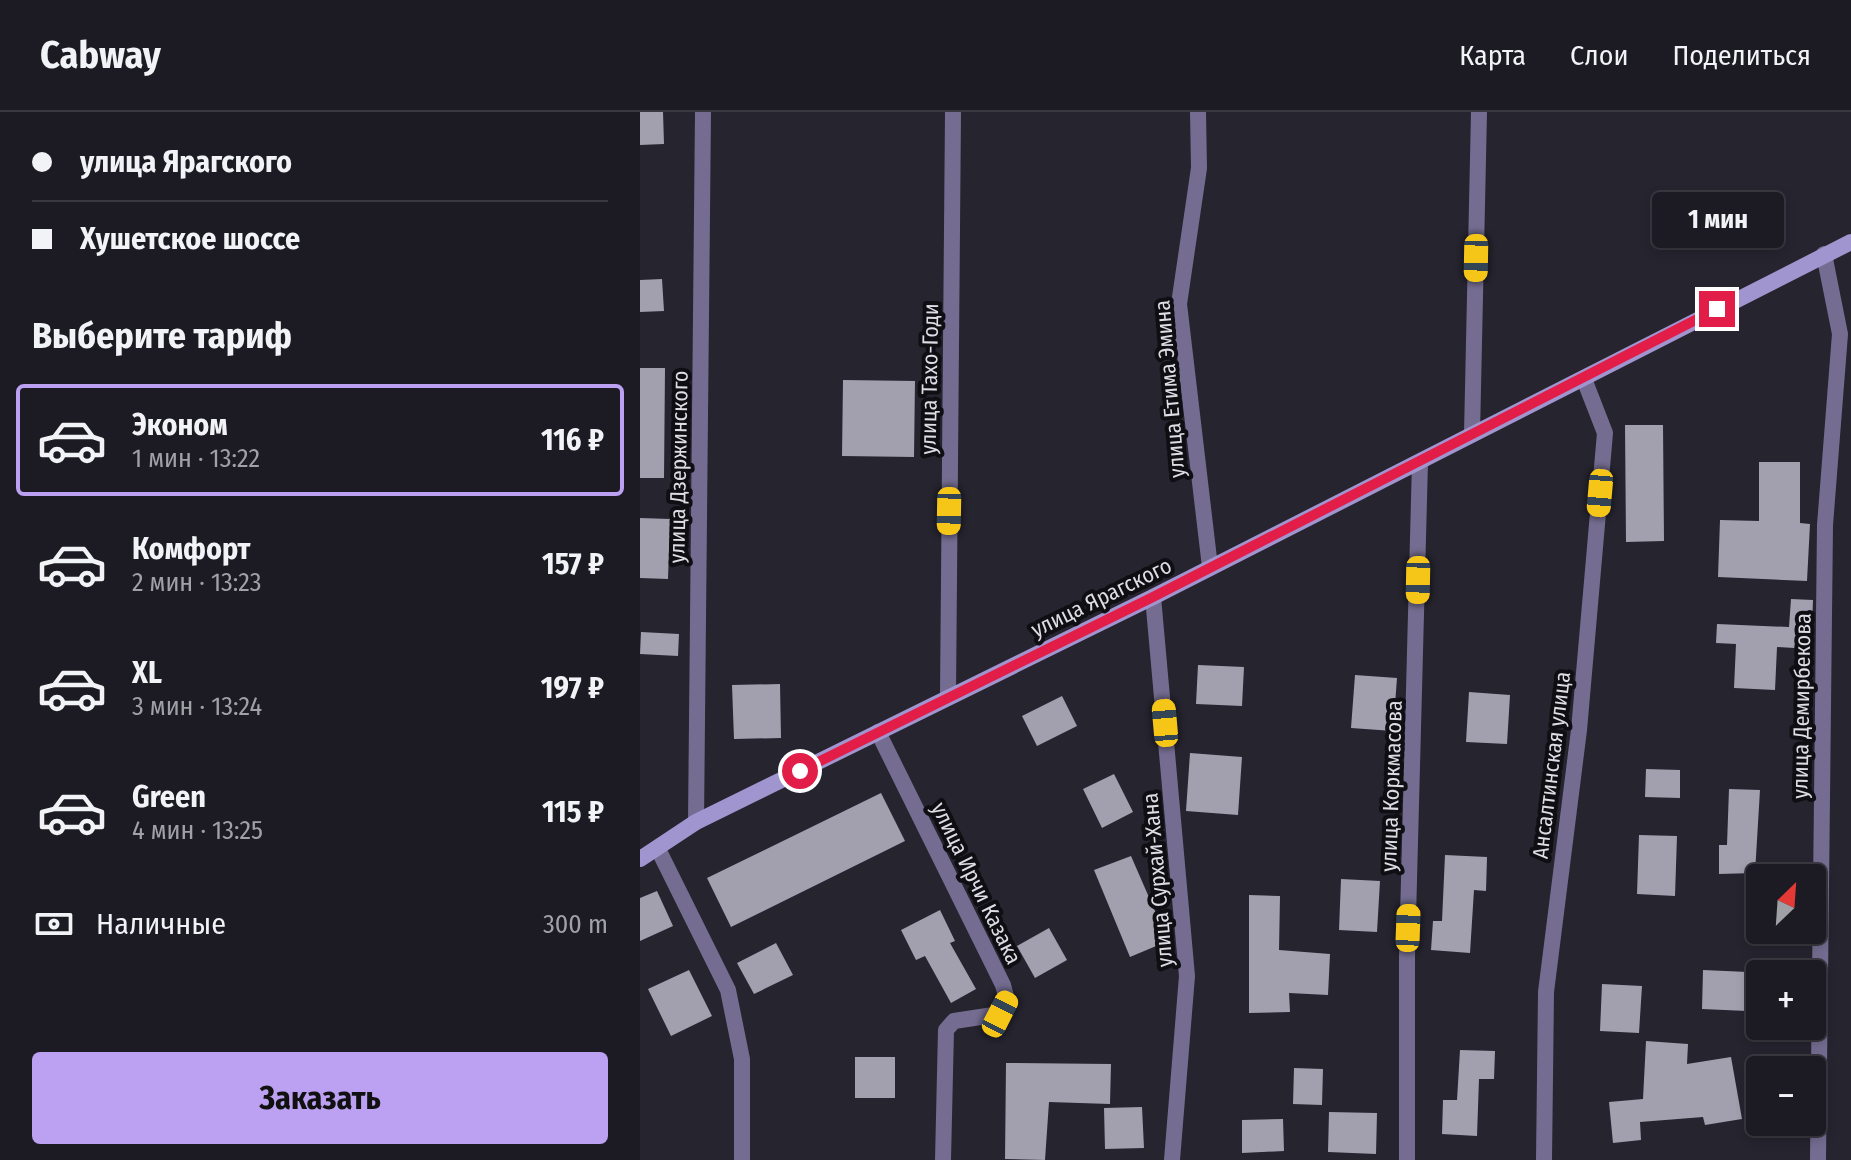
<!DOCTYPE html>
<html lang="ru">
<meta charset="utf-8">
<style>
:root{--surface:#1c1b23;--page:#25242b;--text:#f1f3f6;--muted:#a0a1a6;--line:#3a3941;--accent:#bca0f2}
body{margin:0;font-family:"Fira Sans Condensed",sans-serif;background:var(--page);color:var(--text);height:100vh;display:flex;flex-direction:column;font-size:30px;white-space:nowrap}
*{box-sizing:border-box;margin:0}
p{font-size:26px;color:var(--muted)}
.icon{flex:none;width:44px;height:44px;fill:none;stroke:currentColor;stroke-width:2;stroke-linecap:round;stroke-linejoin:round}
.map{position:relative;flex:1;overflow:hidden}
.side{display:flex;flex-direction:column;background:var(--surface);width:640px}
.side>*{flex:none}
.hud{display:grid;align-content:center;height:176px;padding:0 32px;background:var(--surface)}
.needle{width:52px;rotate:25deg}
.buttons{position:absolute;left:1106px;top:752px;display:grid;gap:16px}
.buttons a{display:grid;place-items:center;width:80px;height:80px;border-radius:8px;background:var(--surface);box-shadow:0 4px 12px #0003,0 0 0 2px var(--line);font-size:40px}
.end{position:absolute;width:36px;height:36px;margin:-18px;border:10px solid #e11d48;background:#fff;box-shadow:0 0 0 4px #fff}
.from{border-radius:50%}
.bubble{position:absolute;height:56px;border-radius:8px;background:var(--surface);box-shadow:0 4px 12px #0003,0 0 0 2px var(--line);font-size:26px;font-weight:700;line-height:56px;text-align:center}
.car{position:absolute;width:24px;height:48px;margin:-24px -12px;border-radius:10px;box-shadow:0 0 6px 2px #0007;background:linear-gradient(#f5c518 24%,#345 0 40%,#f5c518 0 76%,#345 0 86%,#f5c518 0)}
.hud b{display:flex;align-items:center;gap:28px;height:76px;font-size:30px}
.hud b+b{border-top:2px solid var(--line)}
.hud i{width:20px;height:20px;background:var(--text)}
ul{padding:0;list-style:none}
li{display:flex;align-items:center;gap:24px;height:112px;margin:0 16px 12px;padding:0 16px;border:4px solid transparent;border-radius:8px}
li div{flex:1}
li b{display:block;font-size:30px}
li em{font-style:normal;font-weight:700}
li.active{border-color:var(--accent)}
li>.icon{width:72px;height:72px;stroke-width:1.5}
h2{padding:0 32px;font-size:36px;line-height:96px}
.pay{display:flex;align-items:center;gap:20px;height:88px;padding:0 32px;font-size:30px}
.pay p{margin-inline-start:auto}
.primary-button{display:flex;gap:16px;margin-top:auto;padding:16px 32px}
.primary-button a{flex:1;height:92px;border-radius:8px;background:var(--accent);color:#111;font-size:32px;font-weight:700;line-height:92px;text-align:center}
header{display:flex;align-items:center;gap:48px;box-sizing:border-box;height:112px;padding:0 40px;background:var(--surface);border-bottom:2px solid var(--line)}
header strong{font-size:38px}
nav{display:flex;gap:44px;margin-inline-start:auto;font-size:28px}
main{display:flex;flex:1;min-height:0}
.map>svg:first-child{display:block}
</style>
<header>
<strong>Cabway</strong>
<nav><a>Карта</a><a>Слои</a><a>Поделиться</a></nav>
</header>
<main>
<section class="side">
<div class="hud">
<b><i class="from"></i>улица Ярагского</b>
<b><i></i>Хушетское шоссе</b>
</div>
<h2>Выберите тариф</h2>
<ul>
<li class="active"><svg class="icon" aria-label="car" viewBox="0 0 24 24"><path d="M5 17H2v-5l4-1 3-4h7l3 4 3 1v5h-3M9 17h6M6 11h13"/><circle cx="7" cy="17" r="2"/><circle cx="17" cy="17" r="2"/></svg><div><b>Эконом</b><p>1 мин · 13:22</p></div><em>116 ₽</em></li>
<li><svg class="icon" aria-label="car" viewBox="0 0 24 24"><path d="M5 17H2v-5l4-1 3-4h7l3 4 3 1v5h-3M9 17h6M6 11h13"/><circle cx="7" cy="17" r="2"/><circle cx="17" cy="17" r="2"/></svg><div><b>Комфорт</b><p>2 мин · 13:23</p></div><em>157 ₽</em></li>
<li><svg class="icon" aria-label="car" viewBox="0 0 24 24"><path d="M5 17H2v-5l4-1 3-4h7l3 4 3 1v5h-3M9 17h6M6 11h13"/><circle cx="7" cy="17" r="2"/><circle cx="17" cy="17" r="2"/></svg><div><b>XL</b><p>3 мин · 13:24</p></div><em>197 ₽</em></li>
<li><svg class="icon" aria-label="car" viewBox="0 0 24 24"><path d="M5 17H2v-5l4-1 3-4h7l3 4 3 1v5h-3M9 17h6M6 11h13"/><circle cx="7" cy="17" r="2"/><circle cx="17" cy="17" r="2"/></svg><div><b>Green</b><p>4 мин · 13:25</p></div><em>115 ₽</em></li>
</ul>
<div class="pay"><svg class="icon" aria-label="cash" viewBox="0 0 24 24"><path d="M3 7h18v10H3z"/><circle cx="12" cy="12" r="2"/></svg>Наличные<p>300 m</p></div>
<div class="primary-button"><a>Заказать</a></div>
</section>
<div class="map">
<svg width="1211" height="1048" viewBox="0 0 1211 1048">
<rect width="100%" height="100%" fill="#26242f"/>
<!-- building -->
<path fill="#a2a0af" d="M0,0h23l1,32 -24,1z
M22,167l2,32 -24,1v-32z
M0,256h25l-1,110h-24z
M203,268l72,1 -1,76 -72,-1z
M985,313h38l1,116 -38,1z
M1119,350h41v61l10,1 -3,57 -89,-4 2,-57 39,1z
M0,406l30,1 -2,60 -28,-1z
M1151,487l22,1 -2,49 -34,-2 -2,43 -41,-2 2,-44 -20,-1 1,-19 72,3z
M1,520l38,2 -1,22 -38,-2z
M558,553l46,2 -2,39 -46,-2z
M715,563l42,3 -4,53 -42,-3z
M140,572l1,54 -47,1 -2,-54z
M829,580l41,3 -3,49 -41,-2z
M422,584l15,30 -40,20 -15,-30z
M550,641l52,4 -4,58 -52,-4z
M1006,657l34,1v28l-35,-1z
M474,662l19,38 -31,16 -19,-39z
M1089,677l31,1 -5,83 -36,1v-29h8z
M241,681l24,48 -174,86 -24,-49z
M999,723l38,1 -2,60 -38,-2z
M805,743l42,2 -1,34 -12,-1 -4,63 -39,-3 2,-29h9z
M491,744l37,85 -38,16 -36,-87z
M701,767l39,2 -3,51 -38,-2z
M17,779l16,35 -33,15v-43z
M609,783l31,1 -1,54 51,4 -2,41 -39,-2 1,19 -41,1z
M300,798l15,31 -5,2 26,46 -25,14 -26,-47 -9,4 -15,-30z
M409,816l18,32 -32,18 -18,-32z
M136,831l17,32 -39,19 -17,-31z
M49,858l23,46 -41,20 -23,-47z
M1063,858l45,2 -1,39 -45,-2z
M962,872l40,2 -3,47 -39,-2z
M1006,929l42,3 -1,20 44,-7 11,62 -37,6 -2,-8 -63,5 1,18 -28,3 -4,-41 34,-3z
M820,938l35,1 -1,28h-15l-2,57 -35,-2 1,-34h14z
M215,945h40v41h-40z
M366,951l105,1 -1,40 -61,-2 -4,58 -40,-1z
M654,956l29,1 -1,36 -29,-1z
M502,995l2,41 -39,1 -1,-41z
M689,1000l48,1 -1,41 -48,-2z
M643,1007l1,32 -42,2v-33z"/>
<g fill="none" stroke-linecap="round" stroke-linejoin="round">
<!-- street -->
<path stroke="#746d91" stroke-width="16" d="M558,0l1,56 -20,136 31,263
M832,322l7,-322
M513,485l34,379 -15,184
M308,583l5,-583
M238,620l125,253 4,15 -7,14 -46,7 -8,9 -3,130
M56,710l7,-710
M18,737l70,141 14,69v101
M767,1048v-204l13,-494
M904,1048l2,-168 33,-262 26,-297 -21,-54
M1178,1048l7,-635 15,-191 -16,-80"/>
<!-- secondary -->
<path stroke="#a195cf" stroke-width="16" d="M0,747l56,-37 457,-225 698,-355"/>
</g>
<g fill="none" stroke-linecap="round" stroke-linejoin="round">
<!-- route -->
<path stroke="#e11d48" stroke-width="10" d="M160,659l353,-174 564,-288"/>
</g>
<g text-anchor="middle" stroke-width="8" stroke-linejoin="round" paint-order="stroke">
<!-- street labels -->
<g font-size="22" fill="#dedde5" stroke="#0f0e13">
<text transform="translate(289 267) rotate(-89)" y="8">улица Тахо-Годи</text>
<text transform="translate(529 277) rotate(-95)" y="8">улица Етима Эмина</text>
<text transform="translate(38 355) rotate(-89)" y="8">улица Дзержинского</text>
<text transform="translate(461 485) rotate(-26)" y="8">улица Ярагского</text>
<text transform="translate(1161 594) rotate(-89)" y="8">улица Демирбекова</text>
<text transform="translate(911 653) rotate(-83)" y="8">Ансалтинская улица</text>
<text transform="translate(751 674) rotate(-88)" y="8">улица Коркмасова</text>
<text transform="translate(517 768) rotate(-95)" y="8">улица Сурхай-Хана</text>
<text transform="translate(337 771) rotate(64)" y="8">улица Ирчи Казака</text>
</g>
</g>
</svg>
<div class="buttons">
<a><svg class="needle" viewBox="-14 -14 28 28"><path d="M0-13l5 13h-10z" fill="#e53935"/><path d="M0 13l5-13h-10z" fill="#a0a1a6"/></svg></a>
<a>+</a>
<a>−</a>
</div>
<i class="end from" style="left:160px;top:659px"></i>
<i class="end" style="left:1077px;top:197px"></i>
<div class="bubble" style="left:1012px;top:80px;width:132px">1 мин</div>
<i class="car" style="left:836px;top:146px;rotate:181deg"></i>
<i class="car" style="left:960px;top:381px;rotate:185deg"></i>
<i class="car" style="left:309px;top:399px;rotate:181deg"></i>
<i class="car" style="left:778px;top:468px;rotate:181deg"></i>
<i class="car" style="left:525px;top:611px;rotate:355deg"></i>
<i class="car" style="left:768px;top:816px;rotate:2deg"></i>
<i class="car" style="left:360px;top:902px;rotate:27deg"></i>
</div>
</main>
